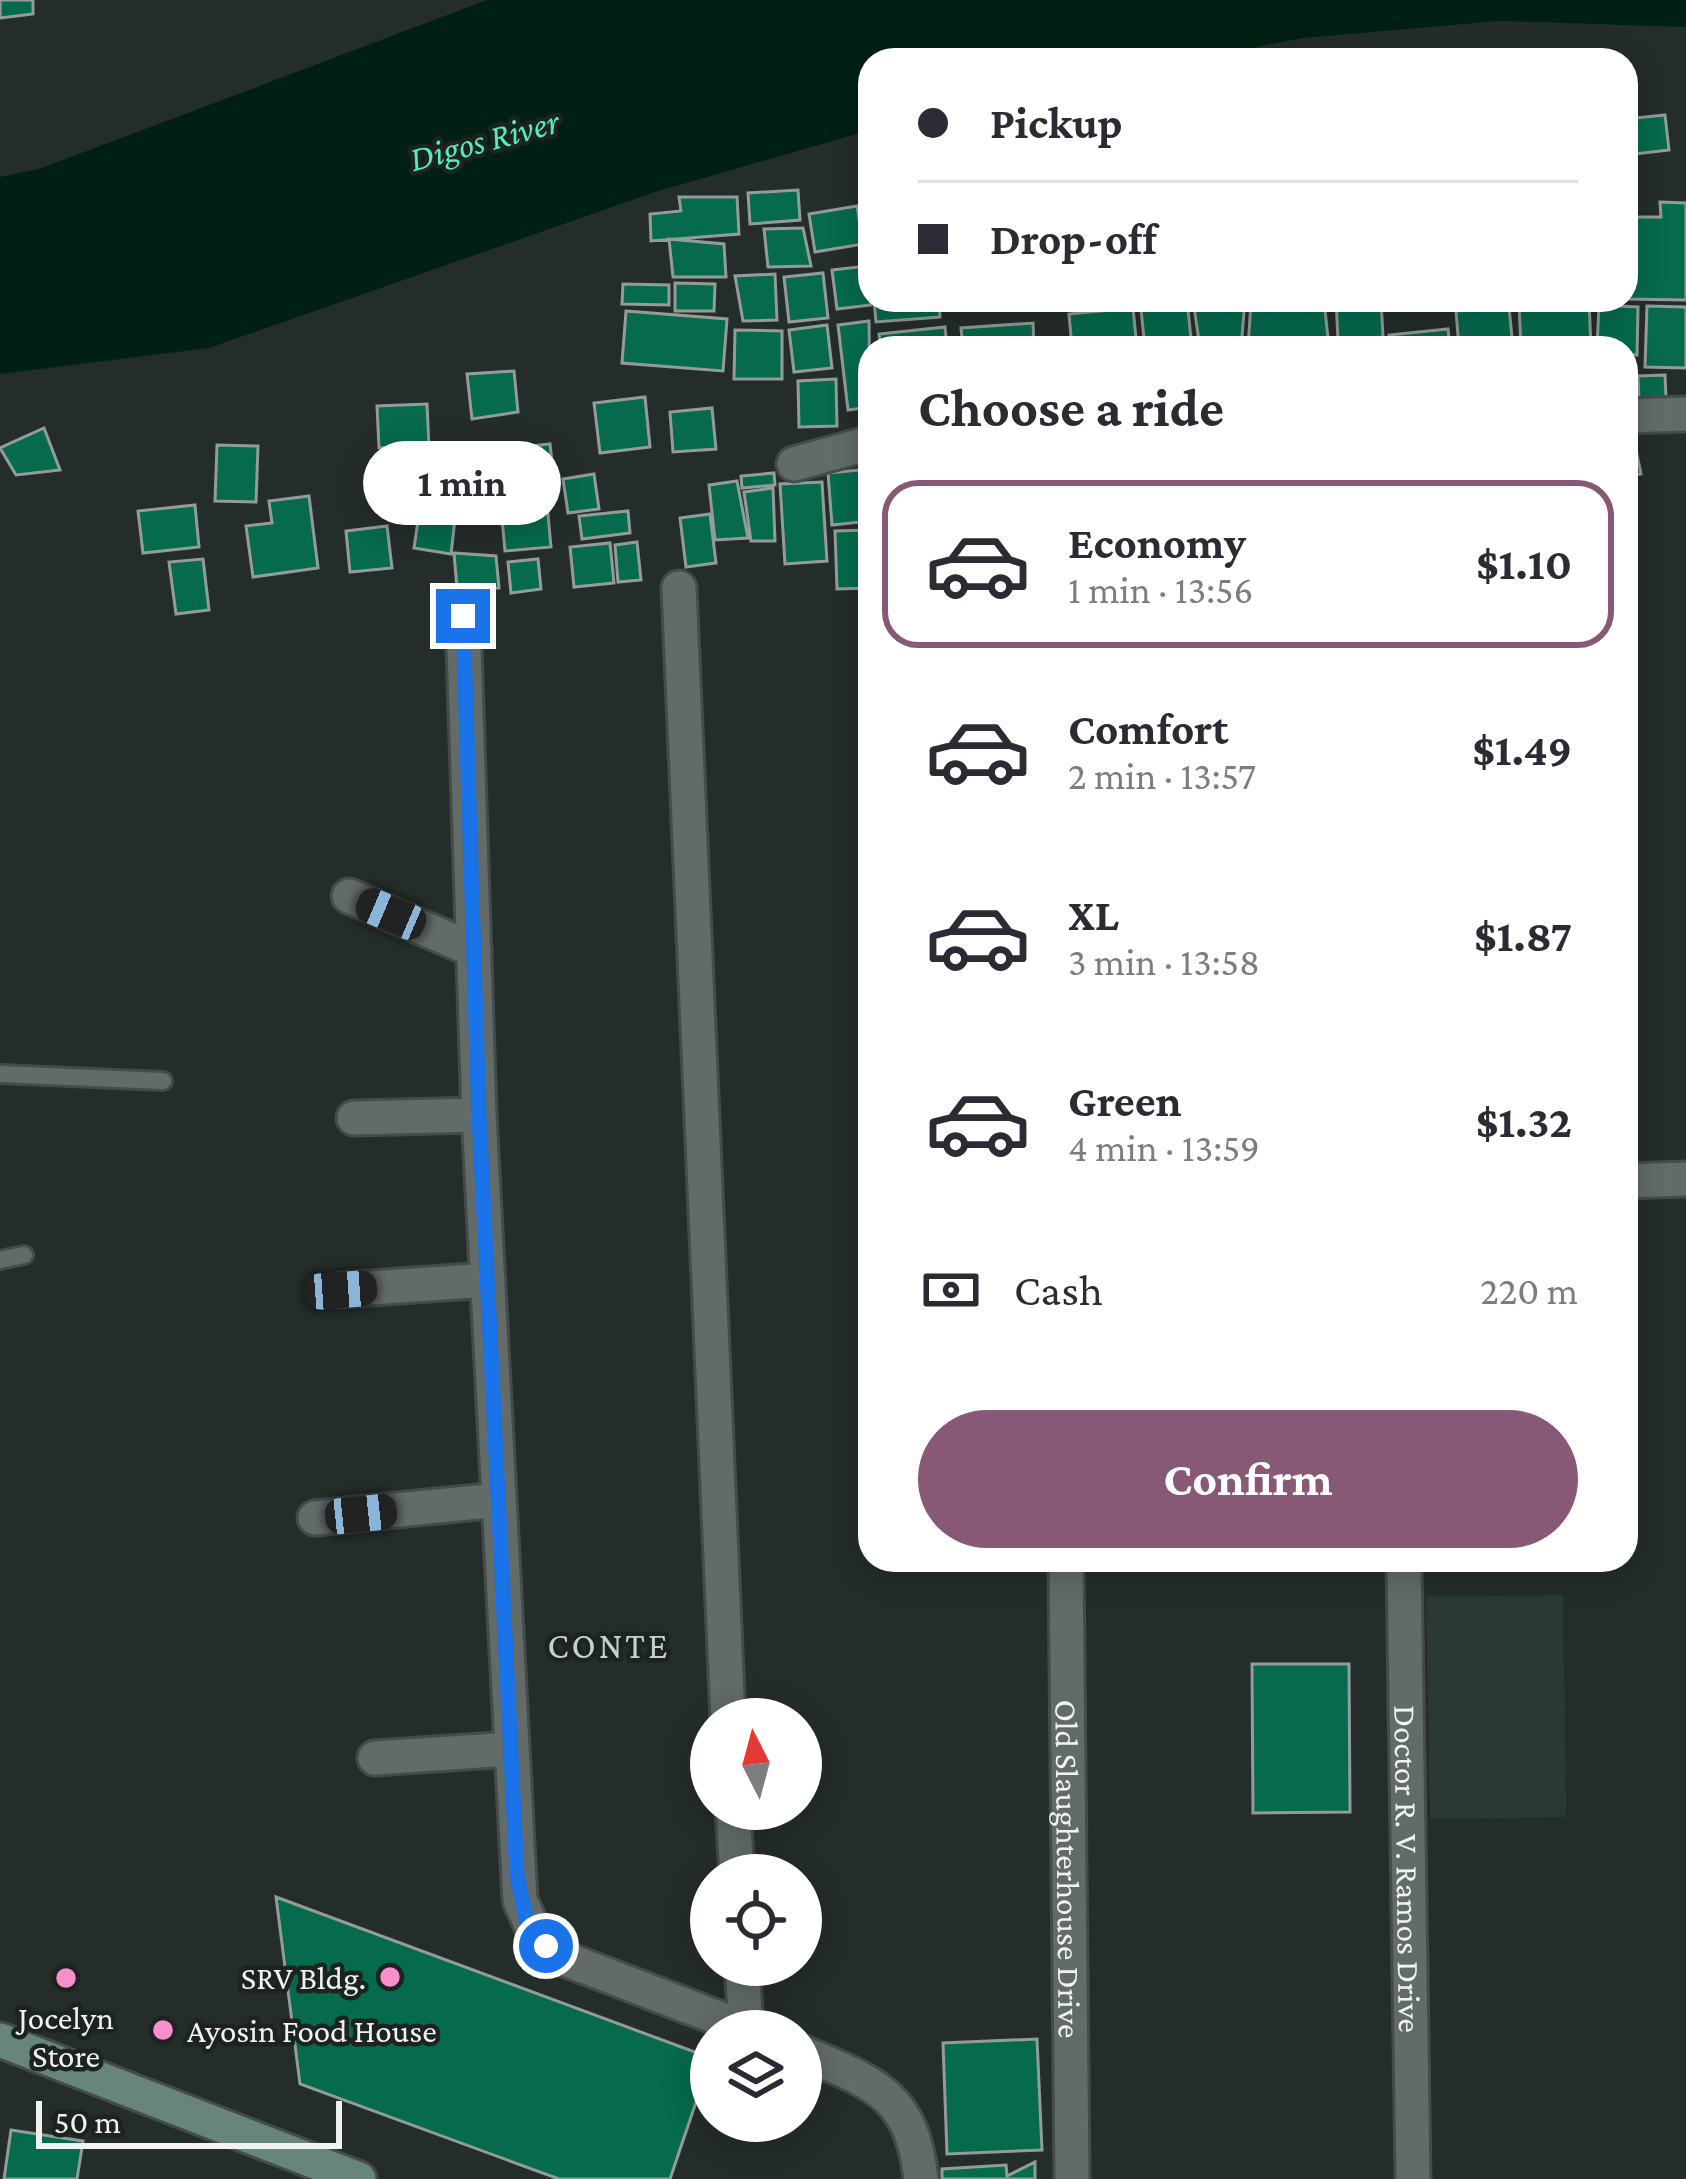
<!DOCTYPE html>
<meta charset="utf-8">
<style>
:root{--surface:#fff;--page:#f7f7f7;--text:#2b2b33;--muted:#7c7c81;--line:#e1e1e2;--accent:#885877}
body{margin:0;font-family:"Crimson Pro",serif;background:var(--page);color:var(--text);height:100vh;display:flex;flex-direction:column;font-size:45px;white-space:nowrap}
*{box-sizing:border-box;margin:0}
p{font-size:39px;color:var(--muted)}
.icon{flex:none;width:66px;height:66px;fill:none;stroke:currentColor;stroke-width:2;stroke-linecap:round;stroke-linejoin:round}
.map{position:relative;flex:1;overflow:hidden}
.side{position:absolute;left:858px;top:336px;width:780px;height:1236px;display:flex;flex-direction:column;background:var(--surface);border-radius:36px;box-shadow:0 6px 30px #0003}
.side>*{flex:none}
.guide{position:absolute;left:858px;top:48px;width:780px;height:264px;border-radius:36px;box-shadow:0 6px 30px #0003;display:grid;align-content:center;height:264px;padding:0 60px;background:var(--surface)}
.needle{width:78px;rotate:354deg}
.fabs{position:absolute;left:690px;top:1698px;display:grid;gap:24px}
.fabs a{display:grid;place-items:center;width:132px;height:132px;border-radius:50%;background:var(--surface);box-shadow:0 6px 30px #0003;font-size:60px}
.scale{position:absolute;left:36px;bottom:30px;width:306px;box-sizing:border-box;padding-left:12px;border:6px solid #eff4f2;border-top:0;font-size:33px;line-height:42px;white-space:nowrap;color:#eff4f2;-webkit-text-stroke:9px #1c2320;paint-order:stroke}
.end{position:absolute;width:54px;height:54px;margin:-27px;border:15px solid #1a73e8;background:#fff;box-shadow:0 0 0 6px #fff}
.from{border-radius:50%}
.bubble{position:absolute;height:84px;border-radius:42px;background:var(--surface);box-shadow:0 6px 30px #0003;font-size:39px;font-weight:700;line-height:84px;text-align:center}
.car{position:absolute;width:36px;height:72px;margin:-36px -18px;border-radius:15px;box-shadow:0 0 9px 3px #0007;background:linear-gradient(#222 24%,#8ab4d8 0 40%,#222 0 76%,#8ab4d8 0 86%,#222 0)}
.guide b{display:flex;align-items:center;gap:42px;height:114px;font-size:45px}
.guide b+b{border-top:3px solid var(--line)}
.guide i{width:30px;height:30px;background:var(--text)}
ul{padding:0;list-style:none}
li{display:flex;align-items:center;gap:36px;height:168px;margin:0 24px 18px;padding:0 36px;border:6px solid transparent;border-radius:36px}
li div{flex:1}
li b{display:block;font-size:45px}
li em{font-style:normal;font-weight:700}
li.on{border-color:var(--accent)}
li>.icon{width:108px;height:108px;stroke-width:1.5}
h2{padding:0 60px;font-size:54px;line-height:144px}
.pay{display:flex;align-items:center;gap:30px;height:132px;padding:0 60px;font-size:45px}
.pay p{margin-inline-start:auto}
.action{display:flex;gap:24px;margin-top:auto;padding:24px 60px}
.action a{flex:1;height:138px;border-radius:72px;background:var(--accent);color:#fff;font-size:48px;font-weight:700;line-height:138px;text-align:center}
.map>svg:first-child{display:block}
</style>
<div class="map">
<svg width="1686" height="2179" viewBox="0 0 1686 2179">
<rect width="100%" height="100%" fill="#252d2a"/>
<!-- built -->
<path fill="#2b3933" d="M1563,1595l3,222 -136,2 -4,-222z"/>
<!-- water -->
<path fill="#002014" d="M487,0h1199v27l-187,-6 -196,17 -115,22h-318v70l-215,62 -446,156 -209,26v-197l39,-8z"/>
<!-- building -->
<path fill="#056a4e" stroke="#939c98" stroke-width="3" d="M0,0h33v14l-33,4z
M1665,115l4,35 -43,5v-36z
M798,190l2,30 -50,4 -2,-31z
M679,197h58l2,37 -88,7 -1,-27 31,-3z
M1660,202l26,1v97l-60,-1v-82h35z
M857,206l6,38 -48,8 -6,-38z
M803,228l8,38 -43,1 -4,-38z
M669,239l55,5 2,33h-53z
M867,266l4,39 -34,4 -5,-39z
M823,273l5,45 -39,4 -5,-45z
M775,274l2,46 -34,1 -8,-45z
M675,283l40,1 -1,27h-39z
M623,284l46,1v20l-47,-1z
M874,300h65l1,17 -64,5z
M1140,300h47l5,48h-47z
M1193,300h52l-4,48h-41z
M1324,300l5,48h-81l3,-46z
M1336,300h45l2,37 -45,3z
M1589,301l2,47h-70l-2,-44z
M1599,305l39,2 -1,48 -11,-1v-6h-29z
M1647,306l39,1v61l-41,-1z
M1509,307l4,41h-54l-3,-37z
M1133,308l4,40h-65l-3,-34z
M626,311l101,8 -4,52 -101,-8z
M869,321l1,86 -22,3 -10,-85z
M1033,323l1,25h-71l-2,-20z
M827,325l5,43 -38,4 -5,-42z
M945,327l2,21h-66l-2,-14z
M1448,329l2,19h-60l-1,-13z
M735,330l47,1v48h-48z
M514,371l4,41 -46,7 -5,-45z
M1665,375l1,22 -27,1 -1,-22z
M836,379l1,47 -38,1 -1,-46z
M645,397l5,50 -50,6 -6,-50z
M427,404l2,43 -50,1 -2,-42z
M712,408l4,41 -43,3 -3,-40z
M44,428l16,42 -44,5 -16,-27z
M1634,440l7,34 -15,2v-35z
M550,444l5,45 -46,5 -5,-45z
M217,445l41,1 -2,56 -41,-1z
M870,469v52l-38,4 -4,-52z
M774,473l1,12 -33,3 -1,-12z
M594,474l5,35 -31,4 -5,-34z
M737,481l11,57 -33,2 -6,-55z
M822,482l5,79 -42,3 -5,-80z
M773,488l2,53h-24l-7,-49z
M309,496l9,72 -65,9 -7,-51 26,-3 -3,-22z
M496,498l3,21 -27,4 -3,-22z
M547,504l4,43 -46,4 -4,-43z
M195,505l4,42 -56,6 -5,-42z
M628,511l2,22 -48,6 -3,-23z
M419,514l36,5 -4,35 -37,-6z
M710,514l6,49 -30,4 -6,-49z
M387,526l5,42 -42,4 -4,-41z
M870,530v58l-33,1 -2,-58z
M637,542l4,38 -23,2 -3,-37z
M610,543l4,40 -40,4 -4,-40z
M454,553l42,3 3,32 -24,2v8l-17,2z
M203,559l6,51 -33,4 -7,-52z
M538,559l3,30 -30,4 -3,-31z
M1252,1664h97l1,148 -97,1z
M276,1897l435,161 -41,121h-111l-259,-95z
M1037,2039l5,111 -95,4 -4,-111z
M11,2130l72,11 -6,38h-73z
M1035,2162v17h-93v-10l64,-4 1,11z"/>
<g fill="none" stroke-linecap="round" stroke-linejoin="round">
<!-- service casing -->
<g stroke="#444b48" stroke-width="22">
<path id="service" d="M0,1074l163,7
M0,1260l24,-5"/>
</g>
<!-- minor casing -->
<g stroke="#444b48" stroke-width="39">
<g id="minor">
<path d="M1626,416l60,-2"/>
<path d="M794,464l76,-21"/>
<path d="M679,588l49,1131"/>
<path d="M463,616l16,499 41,785 15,34 30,25 187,72"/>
<path d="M349,896l125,54"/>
<path d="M354,1118l125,-3"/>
<path d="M1626,1181l60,-2"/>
<path d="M341,1290l147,-10"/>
<path d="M315,1518l184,-18"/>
<path id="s1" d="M1066,1560l6,619"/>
<path id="s2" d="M1404,1560l9,619"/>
<path d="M375,1758l136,-9"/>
<path d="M733,1809l4,66"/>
<path d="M742,1965l4,64"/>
<path d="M801,2052c72,31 111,41 120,127"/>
</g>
</g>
<!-- secondary casing -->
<g stroke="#444b48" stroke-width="39">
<path id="secondary" d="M0,2040l359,139"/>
</g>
<!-- service -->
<use href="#service" stroke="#626b67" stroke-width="16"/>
<!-- minor -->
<use href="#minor" stroke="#626b67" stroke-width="33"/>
<!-- secondary -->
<use href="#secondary" stroke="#678679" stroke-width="33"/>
</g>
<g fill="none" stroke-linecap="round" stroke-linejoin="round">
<!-- route -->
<path stroke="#1a73e8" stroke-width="15" d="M463,616l16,499 38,760 10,48 19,23"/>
</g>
<!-- markers -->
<g fill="#f98fca" stroke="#1c2320" stroke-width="4.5">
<circle cx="390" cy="1977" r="12"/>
<circle cx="66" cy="1978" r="12"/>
<circle cx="163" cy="2030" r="12"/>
</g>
<g text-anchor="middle" stroke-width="9" stroke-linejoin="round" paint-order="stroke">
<!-- street labels -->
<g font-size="33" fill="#eff4f2" stroke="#1c2320">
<text dy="12" stroke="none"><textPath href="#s2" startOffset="309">Doctor R. V. Ramos Drive</textPath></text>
<text dy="12" stroke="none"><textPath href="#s1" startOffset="309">Old Slaughterhouse Drive</textPath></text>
</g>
<!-- poi labels -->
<g font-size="33" fill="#eff4f2" stroke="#1c2320" text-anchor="end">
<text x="366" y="1989">SRV Bldg.</text>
<text x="66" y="2029" text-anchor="middle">Jocelyn<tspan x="66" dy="38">Store</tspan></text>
<text x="187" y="2042" text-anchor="start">Ayosin Food House</text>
</g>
<!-- water labels -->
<g font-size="36" font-style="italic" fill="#55ecb8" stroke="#1c2320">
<text transform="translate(484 139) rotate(-15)" y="13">Digos River</text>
</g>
<!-- neighbourhood labels -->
<g font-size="36" letter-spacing="3" fill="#c5cfcb" stroke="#1c2320">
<text x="609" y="1658">CONTE</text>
</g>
</g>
</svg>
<div class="fabs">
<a><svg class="needle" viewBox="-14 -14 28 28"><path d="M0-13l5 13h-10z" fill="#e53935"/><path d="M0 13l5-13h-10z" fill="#7c7c81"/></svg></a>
<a><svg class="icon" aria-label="locate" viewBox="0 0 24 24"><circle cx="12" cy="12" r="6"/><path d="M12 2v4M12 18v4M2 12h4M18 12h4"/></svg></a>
<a><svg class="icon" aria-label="layers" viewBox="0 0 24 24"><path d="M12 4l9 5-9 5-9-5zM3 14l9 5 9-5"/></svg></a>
</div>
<div class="scale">50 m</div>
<i class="end from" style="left:546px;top:1946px"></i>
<i class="end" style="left:463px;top:616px"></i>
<div class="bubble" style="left:363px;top:441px;width:198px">1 min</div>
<i class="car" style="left:391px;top:914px;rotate:293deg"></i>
<i class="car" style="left:341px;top:1290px;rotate:86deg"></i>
<i class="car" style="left:361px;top:1514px;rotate:84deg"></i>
<div class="guide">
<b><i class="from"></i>Pickup</b>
<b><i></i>Drop-off</b>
</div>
<section class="side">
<h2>Choose a ride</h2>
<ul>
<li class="on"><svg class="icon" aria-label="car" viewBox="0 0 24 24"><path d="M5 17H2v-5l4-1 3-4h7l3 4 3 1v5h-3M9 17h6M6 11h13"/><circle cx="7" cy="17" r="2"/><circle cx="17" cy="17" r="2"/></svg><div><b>Economy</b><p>1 min · 13:56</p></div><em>$1.10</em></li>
<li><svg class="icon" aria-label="car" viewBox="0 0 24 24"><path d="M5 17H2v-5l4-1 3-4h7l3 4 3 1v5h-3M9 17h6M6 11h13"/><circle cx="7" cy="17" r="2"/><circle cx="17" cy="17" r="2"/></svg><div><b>Comfort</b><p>2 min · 13:57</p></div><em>$1.49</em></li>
<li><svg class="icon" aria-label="car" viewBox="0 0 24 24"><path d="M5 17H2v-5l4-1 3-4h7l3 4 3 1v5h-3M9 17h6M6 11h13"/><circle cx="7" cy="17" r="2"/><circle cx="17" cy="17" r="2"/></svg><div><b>XL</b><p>3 min · 13:58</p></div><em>$1.87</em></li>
<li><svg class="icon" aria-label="car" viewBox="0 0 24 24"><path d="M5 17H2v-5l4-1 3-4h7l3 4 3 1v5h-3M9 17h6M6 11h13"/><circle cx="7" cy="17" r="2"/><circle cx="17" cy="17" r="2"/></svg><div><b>Green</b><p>4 min · 13:59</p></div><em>$1.32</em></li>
</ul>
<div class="pay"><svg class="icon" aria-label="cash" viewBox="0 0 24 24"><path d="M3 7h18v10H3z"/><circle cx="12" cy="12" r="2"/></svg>Cash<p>220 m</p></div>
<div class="action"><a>Confirm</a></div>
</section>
</div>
